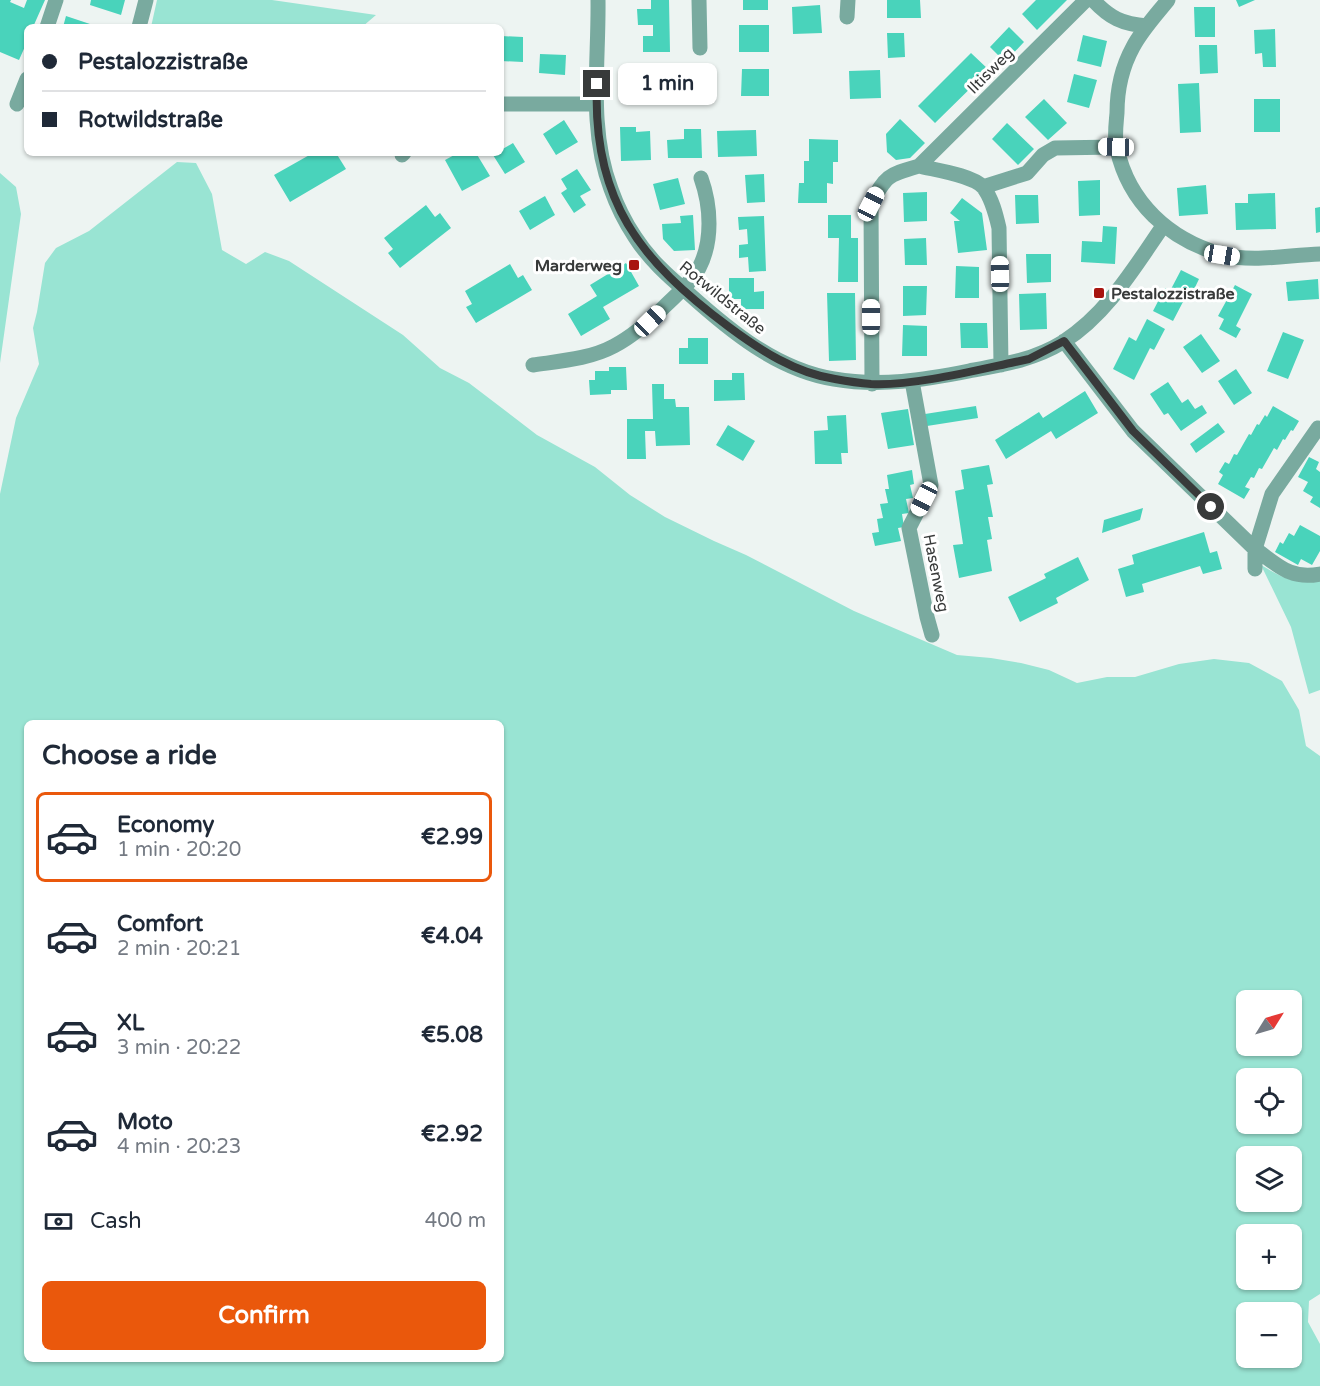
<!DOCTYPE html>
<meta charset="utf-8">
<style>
:root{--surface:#fff;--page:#f6f6f7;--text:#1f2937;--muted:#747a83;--line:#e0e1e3;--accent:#ea580c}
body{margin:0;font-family:"Varela Round",sans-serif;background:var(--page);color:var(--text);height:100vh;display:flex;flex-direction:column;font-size:22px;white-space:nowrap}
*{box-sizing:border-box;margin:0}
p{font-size:20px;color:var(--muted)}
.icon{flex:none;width:33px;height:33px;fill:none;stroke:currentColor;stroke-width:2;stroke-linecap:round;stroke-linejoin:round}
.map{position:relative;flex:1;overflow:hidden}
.drawer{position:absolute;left:24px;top:720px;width:480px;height:642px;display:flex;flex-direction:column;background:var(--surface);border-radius:9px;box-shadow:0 2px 4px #0004}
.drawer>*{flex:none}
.top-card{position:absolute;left:24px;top:24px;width:480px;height:132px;border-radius:9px;box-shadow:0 2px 4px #0004;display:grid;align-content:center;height:132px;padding:0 18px;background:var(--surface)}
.needle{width:39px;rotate:53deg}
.fabs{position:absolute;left:1236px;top:990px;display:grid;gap:12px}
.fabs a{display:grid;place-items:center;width:66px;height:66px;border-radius:9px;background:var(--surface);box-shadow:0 2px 4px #0004;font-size:30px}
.end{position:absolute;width:27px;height:27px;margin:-14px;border:8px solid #383a3a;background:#fff;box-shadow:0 0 0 3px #fff}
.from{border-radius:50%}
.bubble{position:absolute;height:42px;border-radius:9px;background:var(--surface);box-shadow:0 2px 4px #0004;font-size:20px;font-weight:800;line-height:42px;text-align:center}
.car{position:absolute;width:18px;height:36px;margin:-18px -9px;border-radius:8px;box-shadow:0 0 4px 2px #0007;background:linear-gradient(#fff 24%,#345 0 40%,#fff 0 76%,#345 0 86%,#fff 0)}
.top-card b{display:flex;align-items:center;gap:21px;height:57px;font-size:22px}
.top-card b+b{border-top:2px solid var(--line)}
.top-card i{width:15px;height:15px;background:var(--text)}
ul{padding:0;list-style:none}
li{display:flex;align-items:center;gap:18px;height:90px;margin:0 12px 9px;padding:0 6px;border:3px solid transparent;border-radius:9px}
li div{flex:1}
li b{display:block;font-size:22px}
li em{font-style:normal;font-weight:800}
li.current{border-color:var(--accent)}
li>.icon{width:54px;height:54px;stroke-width:1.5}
h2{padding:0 18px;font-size:27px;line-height:72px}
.pay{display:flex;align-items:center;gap:15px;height:66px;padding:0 18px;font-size:22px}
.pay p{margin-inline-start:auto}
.action{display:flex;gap:12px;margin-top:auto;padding:12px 18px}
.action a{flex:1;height:69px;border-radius:9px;background:var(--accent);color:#fff;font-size:24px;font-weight:800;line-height:69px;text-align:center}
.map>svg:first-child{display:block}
</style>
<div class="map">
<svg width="1320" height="1386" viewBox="0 0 1320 1386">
<rect width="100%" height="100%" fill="#edf4f2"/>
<!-- green -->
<path fill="#99e4d3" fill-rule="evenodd" d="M157,0h115l104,15 -14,12h-211z
M177,162l19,1 16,31 10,56 24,14 19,-12 24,9 114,74 37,33 29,15 68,52 58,32 35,28 35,22 49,24 32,14 108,56 103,44 34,3 30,5 28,7 28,13 30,-6h28l44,-13 35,-5 35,4 33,18 17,29 7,36 14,10v538l-11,7 -1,21 12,22v42h-1320v-892l16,-76 23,-54 -6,-36 4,-16 8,-49 11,-15 33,-17zM27,723h474v636h-474zM1246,1000h46v46h-46zM1246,1078h46v46h-46zM1246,1156h46v46h-46zM1246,1234h46v46h-46zM1246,1312h46v46h-46z
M0,173l16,14 5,27 -21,149z
M1261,565c22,13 34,20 59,15v110l-11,4 -18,-67z"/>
<!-- building -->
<path fill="#49d3bb" d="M0,0h11l-1,2 14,6 3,-8h18l-12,27h-6v15l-8,18 -19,-8z
M91,0h34l-4,15 -31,-10z
M651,0h18l1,52h-27v-16h10v-11h-15l-1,-16h14z
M743,0h25v10h-25z
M887,0h33l1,18h-34z
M1036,0h31l-30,30 -15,-16z
M1236,0h19l-16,7z
M820,5l2,28 -29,1 -1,-27z
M1194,7h21v30h-20z
M66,16l33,11h-36z
M739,25h30v27h-30z
M1009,27l15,15 -19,20 -15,-15z
M1275,29l1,38h-13l-1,-14 -7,1 -1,-24z
M887,33h17l1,24 -17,1z
M1083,35l24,6 -6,26 -24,-6z
M501,36l22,1v25l-22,-1z
M1199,45h18l1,28 -18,1z
M971,53l18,17 -54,53 -17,-17z
M540,54l26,1 -1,20 -26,-2z
M709,65l1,29h-18v-10l-14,1 -1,-19z
M628,68h25l1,29 -19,1 -1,-19h-6z
M742,69h27v27h-28z
M880,70l1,28 -31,1 -1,-28z
M1074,74l23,6 -8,28 -22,-6z
M1199,83l2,49 -21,1 -2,-49z
M1044,99l23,24 -19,17 -23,-23z
M1254,99h26v33h-26z
M900,119l25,24 -15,15 -14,2 -9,-8 -1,-18z
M564,120l14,22 -22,13 -13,-21z
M1007,123l27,26 -16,16 -26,-26z
M620,127h16v5l14,-1 1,29 -30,1z
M684,129h17l1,29h-34l-1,-18 17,-1z
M756,130l1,26 -39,1 -1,-26z
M809,139l29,1v22h-5v22l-6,-1v20h-29l1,-20h5v-22h5z
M513,143l12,19 -20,12 -12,-19 8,-2v-3z
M313,153h23l10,16 -56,33 -16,-27z
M458,153h18l14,23 -28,15 -17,-31z
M577,169l14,21 -11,6 6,9 -12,8 -13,-20 6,-4 -6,-10z
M764,174l1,28 -18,1 -2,-28z
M678,178l7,26 -25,6 -7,-26z
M1100,180v35l-21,1 -1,-35z
M1206,185l2,29 -29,2 -2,-28z
M927,192v29l-23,1 -1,-29z
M1275,193l1,36 -40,1 -1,-27h13v-9z
M1015,195h23l1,28 -23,1z
M545,196l10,19 -25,15 -11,-19z
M962,198l20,15 5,37 -29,3 -4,-32h6l-10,-8z
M426,205l9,12 5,-4 11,15 -51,40 -12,-15 5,-4 -9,-11z
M1320,207v25l-4,1 -1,-25z
M693,215l2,35 -21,1 -11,-12 -1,-15 19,-1 -1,-7z
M828,215h23v23h7v44h-20l1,-44h-11z
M764,216l2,55 -17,1 -1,-15 -9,1v-13l9,-1 -1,-15 -8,1 -1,-13z
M1103,226l14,1 -2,37 -34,-2 1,-21 20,1z
M926,238l1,27h-22l-1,-26z
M1026,254h25v28l-24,1z
M626,263l13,23 -36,21 7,12 -29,17 -13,-22 29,-18 -7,-11z
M510,264l8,14 5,-3 9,15 -56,33 -10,-16 6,-3 -7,-13z
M956,266l23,1v31h-24z
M1181,270l18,9 -10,21 -4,-2 -12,23 -20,-10 12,-23 5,3z
M729,278h25v14l10,-1v18h-23v-10h-12z
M1318,279l1,20 -31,2 -2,-19z
M1235,285l17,9 -16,32 5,3 -5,9 -17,-9 5,-10 -6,-3z
M903,286h24l-1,29 -23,1z
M827,293h28l1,67 -27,1z
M1046,293l1,36 -27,1 -1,-36z
M1147,319l18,10 -11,21 -4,-2 -16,32 -21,-11 16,-32 7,4z
M960,323h27l1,25h-27z
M903,325l24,1v30h-25z
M1283,332l21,8 -16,39 -21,-8z
M1201,334l19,27 -18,12 -19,-26z
M688,338h20v26h-29v-16h9z
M609,367h17l1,23h-16v4l-21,1 -1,-15h6v-9h14z
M1236,369l16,24 -18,12 -16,-24z
M732,373h12l1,27 -31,1v-21h18z
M1168,382l14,21 6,-4 7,10 7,-4 5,8 -26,18 -13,-18 -4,2 -14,-21z
M652,384h12v15h11l1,8h13l1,38 -34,1 -1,-15h-10l1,28h-19v-40h26z
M1085,391l13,22 -42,26 -5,-8 -45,28 -11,-19 44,-28 4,6z
M976,406l2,12 -51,8 -2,-12z
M1273,406l26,15 -6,10 -2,-1 -6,10 -2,-1 -6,11 -3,-2 -12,21 -3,-1 -5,10 -3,-1 -6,10 5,2 -6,10 -26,-15 5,-9 -4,-3 6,-10 4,2 5,-10 3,1 12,-21 2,1 6,-11 2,1 6,-10 2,2z
M908,409l6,36 -26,4 -7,-36z
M846,415l2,38h-7l1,11h-27l-1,-33 14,-1 -1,-14z
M1218,423l7,9 -29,21 -6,-9z
M728,425l27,16 -12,20 -27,-16z
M1309,457l10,5 -3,7 4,3v36l-10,-6 3,-5 -10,-6 5,-9 -10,-5z
M989,465l4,19 -6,1 6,32h-5l4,22 -5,1 5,31 -33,7 -6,-33 10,-1 -8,-53 9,-2 -3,-19z
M912,470l2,14 -4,1 3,13 -7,1 3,14 -7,1 2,13 -6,1 3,13 -26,5 -3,-13 7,-1 -2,-13 6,-1 -3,-14 8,-1 -3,-14h4l-2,-14z
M1143,508l-3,12 -38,13 2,-13z
M1300,525l20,11v15l-8,14 -11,-6 -3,6 -23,-13 5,-10 3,2 6,-11 5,3z
M1204,532l6,21 7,-2 5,18 -19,5 -3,-8 -58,18 2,8 -18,5 -8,-28 16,-5 -2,-9z
M1078,557l11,23 -33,18 2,5 -38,19 -12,-25 38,-19 -2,-4z"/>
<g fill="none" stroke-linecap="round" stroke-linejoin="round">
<!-- minor -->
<path stroke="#79aa9f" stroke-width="15" d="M598,0c1,62 -10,129 13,189 6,17 14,33 24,48 14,22 33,39 53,56 41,37 89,77 146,86 46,8 90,1 135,-8 33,-6 65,-11 94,-29 44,-28 71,-74 100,-116
M699,0l1,48
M1093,0c17,18 29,24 54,26
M1168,0c-12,15 -26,30 -35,47 -11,20 -16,43 -16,66 -1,12 -3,25 0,36 12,54 52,90 103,105 32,9 67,1 100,0
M847,17l1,-17
M47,27l9,-27
M139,27l7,-27
M17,104l10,-25
M501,104h95
M402,155l2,-2
M919,166c16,4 53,9 64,21 9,11 13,28 16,41l2,137
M983,187l44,-14 16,-18 12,-7 61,-1
M1064,341l69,90 122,118v20
M533,365c27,-4 57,-6 81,-19 19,-10 36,-25 51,-40 11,-11 26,-23 34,-38 14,-27 12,-62 2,-90
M912,381l19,104 -22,43 18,89 5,18
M872,384l-1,-180c15,-29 17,-29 48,-38l167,-166
M1318,428l-46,66 -17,55c23,16 35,31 65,25"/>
</g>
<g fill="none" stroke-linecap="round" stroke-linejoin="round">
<!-- route -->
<path stroke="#383a3a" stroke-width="8" d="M597,84c-5,116 43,177 132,243 31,23 66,46 106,52 11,2 24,4 36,5 42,2 102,-13 144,-22l14,-3 35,-18 69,90 78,76"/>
</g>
<!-- markers -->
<g fill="#a81510" stroke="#fff" stroke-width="2">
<rect x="628" y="259" width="12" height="12" rx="3"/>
<rect x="1093" y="287" width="12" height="12" rx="3"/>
</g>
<g text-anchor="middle" stroke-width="6" stroke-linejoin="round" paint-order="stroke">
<!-- street labels -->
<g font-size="16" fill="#383a3a" stroke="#fff">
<text transform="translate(990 70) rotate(-45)" y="6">Iltisweg</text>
<text transform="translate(723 297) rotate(39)" y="6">Rotwildstraße</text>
<text transform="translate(937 573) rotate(79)" y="6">Hasenweg</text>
</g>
<!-- poi labels -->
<g font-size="16" font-weight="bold" fill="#383a3a" stroke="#fff" text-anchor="end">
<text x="622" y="271">Marderweg</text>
<text x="1111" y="299" text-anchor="start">Pestalozzistraße</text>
</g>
</g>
</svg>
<div class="fabs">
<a><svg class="needle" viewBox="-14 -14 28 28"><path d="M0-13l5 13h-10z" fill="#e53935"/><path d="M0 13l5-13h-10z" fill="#747a83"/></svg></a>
<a><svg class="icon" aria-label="locate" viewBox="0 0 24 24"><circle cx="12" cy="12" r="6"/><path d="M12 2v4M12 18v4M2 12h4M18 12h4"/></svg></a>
<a><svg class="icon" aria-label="layers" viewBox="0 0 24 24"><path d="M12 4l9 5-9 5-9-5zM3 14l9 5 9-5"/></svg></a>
<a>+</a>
<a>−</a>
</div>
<i class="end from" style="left:1211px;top:507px"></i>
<i class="end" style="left:597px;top:84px"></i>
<div class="bubble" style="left:618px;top:63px;width:99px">1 min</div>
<i class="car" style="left:1116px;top:147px;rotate:271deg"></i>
<i class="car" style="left:871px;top:204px;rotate:27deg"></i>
<i class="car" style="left:1222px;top:255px;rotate:99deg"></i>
<i class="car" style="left:1000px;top:274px;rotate:359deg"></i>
<i class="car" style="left:871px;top:317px;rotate:0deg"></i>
<i class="car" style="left:650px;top:321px;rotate:46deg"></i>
<i class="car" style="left:924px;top:499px;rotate:207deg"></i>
<div class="top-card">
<b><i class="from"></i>Pestalozzistraße</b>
<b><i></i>Rotwildstraße</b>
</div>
<section class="drawer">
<h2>Choose a ride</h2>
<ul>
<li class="current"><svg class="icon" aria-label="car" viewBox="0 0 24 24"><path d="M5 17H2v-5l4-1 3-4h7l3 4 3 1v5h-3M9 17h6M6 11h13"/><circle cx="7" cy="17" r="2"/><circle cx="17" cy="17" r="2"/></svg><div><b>Economy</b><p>1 min · 20:20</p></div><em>€2.99</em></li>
<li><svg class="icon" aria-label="car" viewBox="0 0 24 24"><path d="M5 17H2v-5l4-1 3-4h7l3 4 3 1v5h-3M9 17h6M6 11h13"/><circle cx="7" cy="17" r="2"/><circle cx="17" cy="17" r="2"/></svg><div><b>Comfort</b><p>2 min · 20:21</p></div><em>€4.04</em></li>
<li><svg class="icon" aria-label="car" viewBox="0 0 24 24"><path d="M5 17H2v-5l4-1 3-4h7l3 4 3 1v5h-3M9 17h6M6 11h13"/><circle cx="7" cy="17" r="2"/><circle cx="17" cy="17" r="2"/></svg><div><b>XL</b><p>3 min · 20:22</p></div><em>€5.08</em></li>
<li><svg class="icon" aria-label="car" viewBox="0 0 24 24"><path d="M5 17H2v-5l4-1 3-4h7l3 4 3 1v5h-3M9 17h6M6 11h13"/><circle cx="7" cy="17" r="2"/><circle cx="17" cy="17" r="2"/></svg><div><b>Moto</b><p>4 min · 20:23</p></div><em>€2.92</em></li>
</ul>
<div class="pay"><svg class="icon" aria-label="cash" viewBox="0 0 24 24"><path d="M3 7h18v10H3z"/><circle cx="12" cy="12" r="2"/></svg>Cash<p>400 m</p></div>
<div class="action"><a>Confirm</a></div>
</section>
</div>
